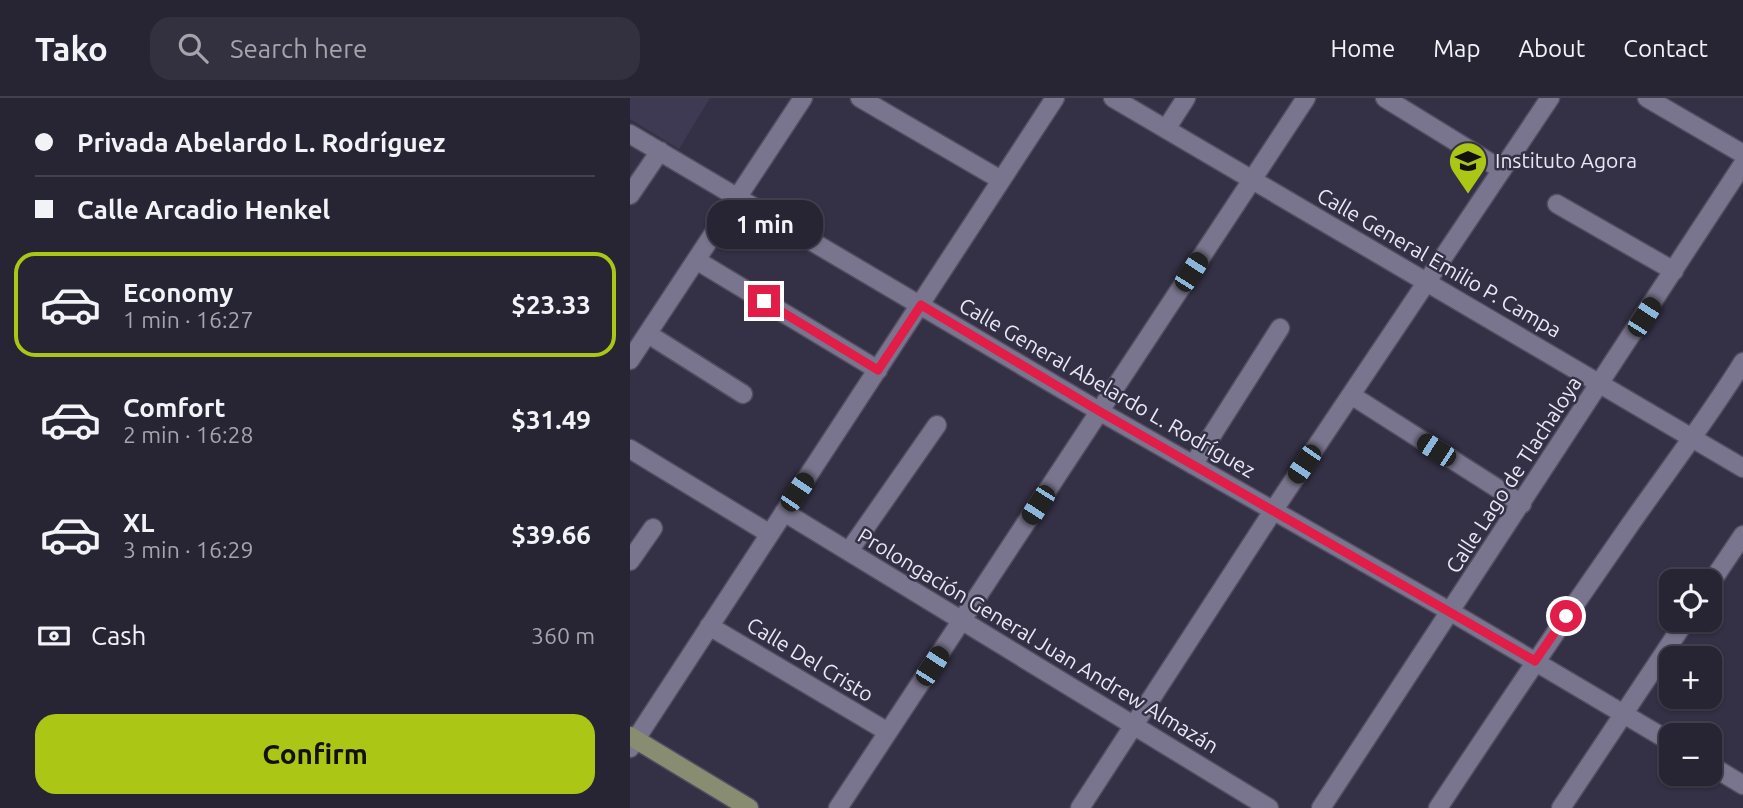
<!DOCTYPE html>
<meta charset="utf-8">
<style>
:root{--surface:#272434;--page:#333040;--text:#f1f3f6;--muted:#a4a4ac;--line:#43414f;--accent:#abc615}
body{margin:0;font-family:Ubuntu,sans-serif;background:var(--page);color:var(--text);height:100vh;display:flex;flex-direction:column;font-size:26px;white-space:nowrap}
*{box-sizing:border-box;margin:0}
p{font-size:23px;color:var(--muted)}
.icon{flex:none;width:38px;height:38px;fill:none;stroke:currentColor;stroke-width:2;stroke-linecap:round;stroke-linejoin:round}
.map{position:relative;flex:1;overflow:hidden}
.panel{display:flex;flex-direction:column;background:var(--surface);width:630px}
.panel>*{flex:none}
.top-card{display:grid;align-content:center;height:154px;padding:0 35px;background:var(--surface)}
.tools{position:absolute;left:1029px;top:471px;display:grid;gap:14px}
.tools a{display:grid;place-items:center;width:63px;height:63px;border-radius:14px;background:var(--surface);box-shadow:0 2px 5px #0004,0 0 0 2px var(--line);font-size:35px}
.end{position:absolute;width:32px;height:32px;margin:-16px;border:9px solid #e11d48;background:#fff;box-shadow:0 0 0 4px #fff}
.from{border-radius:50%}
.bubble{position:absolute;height:49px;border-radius:21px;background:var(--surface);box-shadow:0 2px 5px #0004,0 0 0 2px var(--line);font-size:23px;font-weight:600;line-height:49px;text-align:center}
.car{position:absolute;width:21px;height:42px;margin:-21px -10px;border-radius:9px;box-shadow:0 0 5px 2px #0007;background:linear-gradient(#222 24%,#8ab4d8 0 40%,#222 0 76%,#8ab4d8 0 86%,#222 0)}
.top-card b{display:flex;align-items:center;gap:24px;height:66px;font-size:26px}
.top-card b+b{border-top:2px solid var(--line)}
.top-card i{width:18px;height:18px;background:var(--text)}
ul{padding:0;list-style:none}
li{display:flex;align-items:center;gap:21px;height:105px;margin:0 14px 10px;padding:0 21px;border:4px solid transparent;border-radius:21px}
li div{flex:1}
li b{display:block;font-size:26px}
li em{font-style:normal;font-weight:600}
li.on{border-color:var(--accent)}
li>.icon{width:63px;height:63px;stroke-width:1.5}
.pay{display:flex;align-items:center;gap:18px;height:77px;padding:0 35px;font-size:26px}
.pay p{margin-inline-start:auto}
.primary-button{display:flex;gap:14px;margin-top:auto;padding:14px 35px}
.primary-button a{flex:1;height:80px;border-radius:21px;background:var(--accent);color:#111;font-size:28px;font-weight:600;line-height:80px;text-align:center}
header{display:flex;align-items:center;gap:42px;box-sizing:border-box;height:98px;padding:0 35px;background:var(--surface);border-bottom:2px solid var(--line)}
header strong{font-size:33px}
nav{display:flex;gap:38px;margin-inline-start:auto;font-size:24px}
.search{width:490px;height:63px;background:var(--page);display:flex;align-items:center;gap:18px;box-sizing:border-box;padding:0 24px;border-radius:21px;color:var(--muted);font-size:26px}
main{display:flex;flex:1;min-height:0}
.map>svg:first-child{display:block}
</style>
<header>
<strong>Tako</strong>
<div class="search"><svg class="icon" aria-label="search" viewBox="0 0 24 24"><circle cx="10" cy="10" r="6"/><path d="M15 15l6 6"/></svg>Search here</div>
<nav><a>Home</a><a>Map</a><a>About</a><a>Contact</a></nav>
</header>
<main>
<section class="panel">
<div class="top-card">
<b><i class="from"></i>Privada Abelardo L. Rodríguez</b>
<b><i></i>Calle Arcadio Henkel</b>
</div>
<ul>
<li class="on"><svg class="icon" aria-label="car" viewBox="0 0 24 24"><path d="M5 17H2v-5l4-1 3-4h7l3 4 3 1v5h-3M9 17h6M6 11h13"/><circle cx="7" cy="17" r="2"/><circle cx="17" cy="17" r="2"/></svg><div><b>Economy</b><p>1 min · 16:27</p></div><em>$23.33</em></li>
<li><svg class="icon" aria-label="car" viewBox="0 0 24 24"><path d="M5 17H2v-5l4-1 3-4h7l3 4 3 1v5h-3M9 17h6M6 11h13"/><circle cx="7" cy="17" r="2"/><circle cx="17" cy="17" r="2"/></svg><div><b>Comfort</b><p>2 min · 16:28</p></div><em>$31.49</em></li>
<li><svg class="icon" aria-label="car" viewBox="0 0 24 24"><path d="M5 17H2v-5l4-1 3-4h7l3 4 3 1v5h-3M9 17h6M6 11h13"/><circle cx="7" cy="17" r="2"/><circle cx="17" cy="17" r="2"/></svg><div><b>XL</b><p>3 min · 16:29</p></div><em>$39.66</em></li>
</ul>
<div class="pay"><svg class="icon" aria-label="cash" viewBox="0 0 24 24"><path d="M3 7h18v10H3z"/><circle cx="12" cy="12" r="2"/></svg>Cash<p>360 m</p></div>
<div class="primary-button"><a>Confirm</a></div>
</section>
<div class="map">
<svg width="1113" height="710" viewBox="0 0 1113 710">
<rect width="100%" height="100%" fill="#343045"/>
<!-- built -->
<path fill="#3e3a54" d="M0,0h80l-31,51 -49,-30z"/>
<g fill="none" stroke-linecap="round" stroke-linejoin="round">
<!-- minor casing -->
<g stroke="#524e60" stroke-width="21">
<path id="minor" d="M230,0l141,82
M483,0l630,370
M755,0l117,72
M1017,0l96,56
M536,31l20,-31
M0,36l469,277 352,201 220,130
M0,97l30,-44
M927,106l117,67
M66,162l182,110
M18,236l95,60
M0,262l173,-262
M721,297l171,109
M0,351l140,85
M563,367l87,-137
M154,414l485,296
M219,453l88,-126
M0,463l23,-33
M1080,486l33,-49
M79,528l179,106
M0,650l425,-650
M1080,667l33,20
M208,710l468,-710
M450,710l193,-297 277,-413
M691,710l422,-644
M808,710c62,-94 125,-187 189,-279 39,-56 80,-109 116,-167
M931,710l125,-188"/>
</g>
<!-- secondary casing -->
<g stroke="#524e60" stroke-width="21">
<path id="secondary" d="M0,638l119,72"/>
</g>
<!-- minor -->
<use href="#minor" stroke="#7a758e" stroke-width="18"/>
<!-- secondary -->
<use href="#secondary" stroke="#888c70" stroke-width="18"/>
</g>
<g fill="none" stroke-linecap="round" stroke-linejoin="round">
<!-- route -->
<path stroke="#e11d48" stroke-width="9" d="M134,203l114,69 43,-65 178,106 436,250 31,-45"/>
</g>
<!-- icons -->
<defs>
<g id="school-pin" transform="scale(2.0125)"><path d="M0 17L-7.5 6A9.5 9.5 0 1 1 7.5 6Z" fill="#abc615" stroke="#343045"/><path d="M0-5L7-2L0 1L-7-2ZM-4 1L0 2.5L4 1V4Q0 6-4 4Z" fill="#111"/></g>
</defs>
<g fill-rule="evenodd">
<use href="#school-pin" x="838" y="63"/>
</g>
<g text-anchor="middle" stroke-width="5" stroke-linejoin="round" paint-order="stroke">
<!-- poi labels -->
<g font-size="21" fill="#eae7f5" stroke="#343045" text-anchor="start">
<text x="865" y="70">Instituto Agora</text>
</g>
<!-- street labels -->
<g font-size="21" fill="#eae7f5" stroke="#343045">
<text transform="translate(809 165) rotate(30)" y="7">Calle General Emilio P. Campa</text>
<text transform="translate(477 290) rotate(30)" y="7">Calle General Abelardo L. Rodríguez</text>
<text transform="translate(884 377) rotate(-57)" y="7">Calle Lago de Tlachaloya</text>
<text transform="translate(408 543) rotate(31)" y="7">Prolongación General Juan Andrew Almazán</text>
<text transform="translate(180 562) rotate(31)" y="7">Calle Del Cristo</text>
</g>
</g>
</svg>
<div class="tools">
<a><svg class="icon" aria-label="locate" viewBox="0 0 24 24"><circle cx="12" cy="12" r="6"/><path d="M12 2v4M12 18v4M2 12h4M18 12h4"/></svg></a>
<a>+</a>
<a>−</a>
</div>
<i class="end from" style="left:936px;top:518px"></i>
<i class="end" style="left:134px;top:203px"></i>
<div class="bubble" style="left:77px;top:102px;width:116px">1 min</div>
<i class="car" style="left:561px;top:174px;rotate:33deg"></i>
<i class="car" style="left:1014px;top:219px;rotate:33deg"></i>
<i class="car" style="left:806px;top:352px;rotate:303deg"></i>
<i class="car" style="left:674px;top:366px;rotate:214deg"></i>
<i class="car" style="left:167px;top:394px;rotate:34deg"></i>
<i class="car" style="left:408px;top:407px;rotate:213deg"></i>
<i class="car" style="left:302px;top:568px;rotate:33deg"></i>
</div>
</main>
